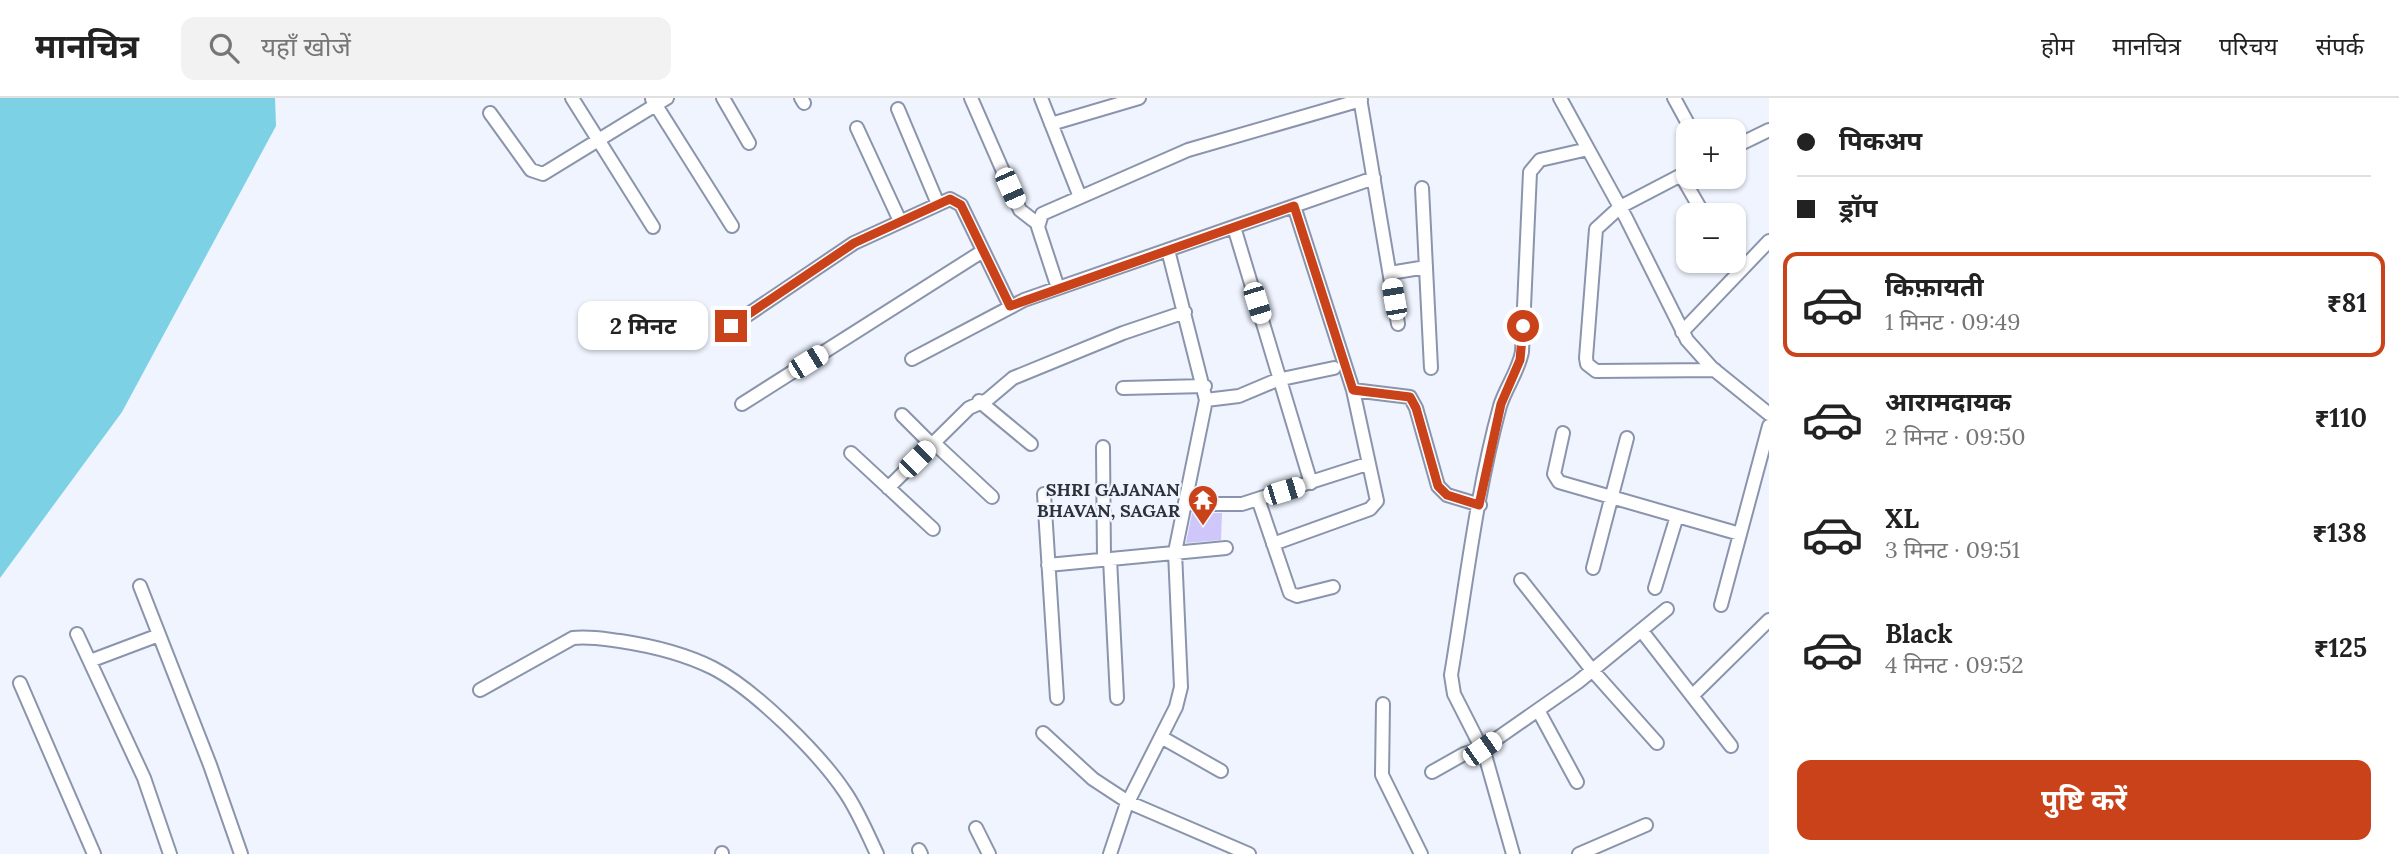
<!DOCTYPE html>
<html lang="hi">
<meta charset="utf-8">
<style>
:root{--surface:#fff;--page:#f2f2f2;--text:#222;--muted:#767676;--line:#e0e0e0;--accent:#ca421a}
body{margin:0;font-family:Lora,"Noto Sans Devanagari",serif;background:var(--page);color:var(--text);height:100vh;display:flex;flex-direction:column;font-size:26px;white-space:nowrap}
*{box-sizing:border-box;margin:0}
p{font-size:23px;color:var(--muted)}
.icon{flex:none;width:38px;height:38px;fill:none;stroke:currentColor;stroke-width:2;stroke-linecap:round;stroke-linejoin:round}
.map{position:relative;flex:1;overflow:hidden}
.side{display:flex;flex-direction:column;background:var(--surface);width:630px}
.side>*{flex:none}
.guide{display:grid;align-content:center;height:154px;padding:0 28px;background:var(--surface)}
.controls{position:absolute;left:1676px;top:21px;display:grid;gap:14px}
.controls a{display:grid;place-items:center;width:70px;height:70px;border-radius:14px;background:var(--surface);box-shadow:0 2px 5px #0004;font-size:35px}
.end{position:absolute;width:32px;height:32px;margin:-16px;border:9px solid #ca421a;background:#fff;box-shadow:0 0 0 4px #fff}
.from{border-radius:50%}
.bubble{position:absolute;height:49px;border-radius:14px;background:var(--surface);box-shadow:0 2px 5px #0004;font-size:23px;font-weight:700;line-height:49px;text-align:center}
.car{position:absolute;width:21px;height:42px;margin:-21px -10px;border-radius:9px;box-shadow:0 0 5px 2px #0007;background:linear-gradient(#fff 24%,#345 0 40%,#fff 0 76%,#345 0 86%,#fff 0)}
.guide b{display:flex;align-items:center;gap:24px;height:66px;font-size:26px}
.guide b+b{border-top:2px solid var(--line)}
.guide i{width:18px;height:18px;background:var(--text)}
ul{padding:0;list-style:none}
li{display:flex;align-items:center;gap:21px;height:105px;margin:0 14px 10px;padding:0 14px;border:4px solid transparent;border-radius:14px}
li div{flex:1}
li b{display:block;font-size:26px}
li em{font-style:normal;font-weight:700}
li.on{border-color:var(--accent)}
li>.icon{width:63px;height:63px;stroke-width:1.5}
.cta{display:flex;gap:14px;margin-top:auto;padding:14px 28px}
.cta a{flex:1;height:80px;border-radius:14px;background:var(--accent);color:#fff;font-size:28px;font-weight:700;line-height:80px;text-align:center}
header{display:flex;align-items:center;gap:42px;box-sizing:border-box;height:98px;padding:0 35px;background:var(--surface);border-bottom:2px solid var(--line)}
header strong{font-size:33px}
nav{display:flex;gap:38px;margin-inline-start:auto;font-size:24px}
.search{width:490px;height:63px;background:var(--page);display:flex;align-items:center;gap:18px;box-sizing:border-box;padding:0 24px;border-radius:14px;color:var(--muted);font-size:26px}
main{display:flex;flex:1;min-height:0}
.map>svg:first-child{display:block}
</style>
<header>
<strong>मानचित्र</strong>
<div class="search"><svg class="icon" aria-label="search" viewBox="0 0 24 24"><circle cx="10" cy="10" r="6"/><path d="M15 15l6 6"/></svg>यहाँ खोजें</div>
<nav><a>होम</a><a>मानचित्र</a><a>परिचय</a><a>संपर्क</a></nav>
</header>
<main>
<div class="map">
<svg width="1769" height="756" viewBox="0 0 1769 756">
<rect width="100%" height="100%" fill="#eff4fe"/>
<!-- water -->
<path fill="#7cd1e4" d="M0,0h275l1,28 -154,286 -122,166z"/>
<!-- building -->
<path fill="#cfc7f9" d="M1192,415h30l-1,27 -35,3z"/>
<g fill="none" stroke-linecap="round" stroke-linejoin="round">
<!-- minor casing -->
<g stroke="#8a94ac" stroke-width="16">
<path id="minor" d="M572,0l81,129
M723,0l26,45
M801,0l3,5
M971,0l49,112 18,14
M1041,0l39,99
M1360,0l38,226
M1560,0l66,120 61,122 25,28 57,46
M1674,0l18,33
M652,1l80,127
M898,11l40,95
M490,15l41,57 12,4 124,-76
M1051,26l88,-26
M857,30l43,93
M1734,49l35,-17
M1689,73l-69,36 -24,22 -10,129 1,6 9,7 119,-1
M1681,77l23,40
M1422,90l9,180
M1234,129l77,256
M1390,175l36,-6
M1058,190l-20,-61 4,-13 146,-64 173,-50
M731,228l123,-83 96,-44 11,6 49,101
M1682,234l87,-91
M912,261l112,-59 350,-122
M1123,290l82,-2
M1353,292l57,7 6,11 22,78 9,9 33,10
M1206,302l33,-4 38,-16 57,-12
M979,303l52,43
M742,306l241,-153
M902,317l30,30
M1563,335l-9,41 5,8 181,52
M934,345l58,54
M1103,349l1,112
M851,355l82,76
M888,390l81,-80 18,-8 26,-22 110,-45 62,-21
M1044,396l13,204
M1258,401l32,94 7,3 36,-9
M1185,406h57l125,-40
M1273,446l97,-35 7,-8 -24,-111 -59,-184
M1110,461l7,139
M1048,467l178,-17
M1593,470l34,-130
M1521,482l71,90 65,73
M140,488l70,179 31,89
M1655,490l22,-72
M1721,507l48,-179
M1641,532l90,116
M77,536l67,144 26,76
M90,563l69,-26
M20,585l74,171
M480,592l93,-52c16,-2 31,1 47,3 33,5 63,12 93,27 41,21 106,85 132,124 13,19 22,41 32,62
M1692,598l77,-76
M1383,606l-1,71 39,79
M1538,612l39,72
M1043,635l50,46 35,23 121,52
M1161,639l60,34
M1432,674l32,-18 18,-5 96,-67 89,-73
M976,730l13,26
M919,752l2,4
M722,755v1
M1110,756l16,-48 50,-99 5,-20 -6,-135 31,-152 -38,-150
M1513,756l-28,-99 -31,-61 -3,-19c15,-89 25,-181 49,-269 6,-19 18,-34 22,-54l8,-180 10,-12 48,-11
M1579,756l67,-29"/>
</g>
<!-- minor -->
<use href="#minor" stroke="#fff" stroke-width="12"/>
</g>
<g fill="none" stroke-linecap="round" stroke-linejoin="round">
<!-- route -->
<path stroke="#ca421a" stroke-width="9" d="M731,228l123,-83 96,-44 11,6 49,101 284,-100 59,184 57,7 6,11 22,78 9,9 32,10 22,-101 19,-44 3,-34"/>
</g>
<!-- icons -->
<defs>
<g id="temple-pin" transform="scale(1.575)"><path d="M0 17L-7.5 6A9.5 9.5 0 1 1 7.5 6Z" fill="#ca421a" stroke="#eff4fe"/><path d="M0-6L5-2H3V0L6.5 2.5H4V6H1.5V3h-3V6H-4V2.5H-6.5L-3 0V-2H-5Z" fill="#fff"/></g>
</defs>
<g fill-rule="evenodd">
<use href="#temple-pin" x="1203" y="402"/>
</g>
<g text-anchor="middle" stroke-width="5" stroke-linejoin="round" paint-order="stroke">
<!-- poi labels -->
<g font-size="18" font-weight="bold" fill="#2c313a" stroke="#eff4fe" text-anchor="end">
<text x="1180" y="398">SHRI GAJANAN<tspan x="1180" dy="21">BHAVAN, SAGAR</tspan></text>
</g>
</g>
</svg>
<div class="controls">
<a>+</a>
<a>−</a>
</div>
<i class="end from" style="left:1523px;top:228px"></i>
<i class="end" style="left:731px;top:228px"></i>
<div class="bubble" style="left:578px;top:203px;width:130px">2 मिनट</div>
<i class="car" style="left:1010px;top:90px;rotate:156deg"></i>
<i class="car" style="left:1394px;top:201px;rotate:350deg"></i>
<i class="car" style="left:1257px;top:205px;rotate:163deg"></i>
<i class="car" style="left:808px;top:264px;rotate:58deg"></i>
<i class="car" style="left:917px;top:361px;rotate:45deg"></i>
<i class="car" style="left:1284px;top:393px;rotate:73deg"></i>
<i class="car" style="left:1482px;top:651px;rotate:55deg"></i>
</div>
<section class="side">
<div class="guide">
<b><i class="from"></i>पिकअप</b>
<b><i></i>ड्रॉप</b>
</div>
<ul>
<li class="on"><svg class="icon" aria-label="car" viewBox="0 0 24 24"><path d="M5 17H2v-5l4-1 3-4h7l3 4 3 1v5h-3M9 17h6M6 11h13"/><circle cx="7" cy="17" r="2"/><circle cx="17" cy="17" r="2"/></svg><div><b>किफ़ायती</b><p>1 मिनट · 09:49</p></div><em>₹81</em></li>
<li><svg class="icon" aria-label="car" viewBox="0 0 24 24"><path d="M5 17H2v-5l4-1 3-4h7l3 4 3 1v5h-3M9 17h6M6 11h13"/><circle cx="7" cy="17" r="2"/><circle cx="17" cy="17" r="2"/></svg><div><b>आरामदायक</b><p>2 मिनट · 09:50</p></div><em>₹110</em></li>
<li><svg class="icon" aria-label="car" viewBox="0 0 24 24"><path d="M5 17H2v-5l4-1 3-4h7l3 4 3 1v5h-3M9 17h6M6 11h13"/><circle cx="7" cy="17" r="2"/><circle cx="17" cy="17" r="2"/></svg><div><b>XL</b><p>3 मिनट · 09:51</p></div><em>₹138</em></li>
<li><svg class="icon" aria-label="car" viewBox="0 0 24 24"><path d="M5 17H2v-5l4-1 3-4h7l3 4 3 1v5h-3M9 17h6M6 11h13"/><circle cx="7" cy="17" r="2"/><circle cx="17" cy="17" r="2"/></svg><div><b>Black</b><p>4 मिनट · 09:52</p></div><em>₹125</em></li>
</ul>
<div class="cta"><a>पुष्टि करें</a></div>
</section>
</main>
